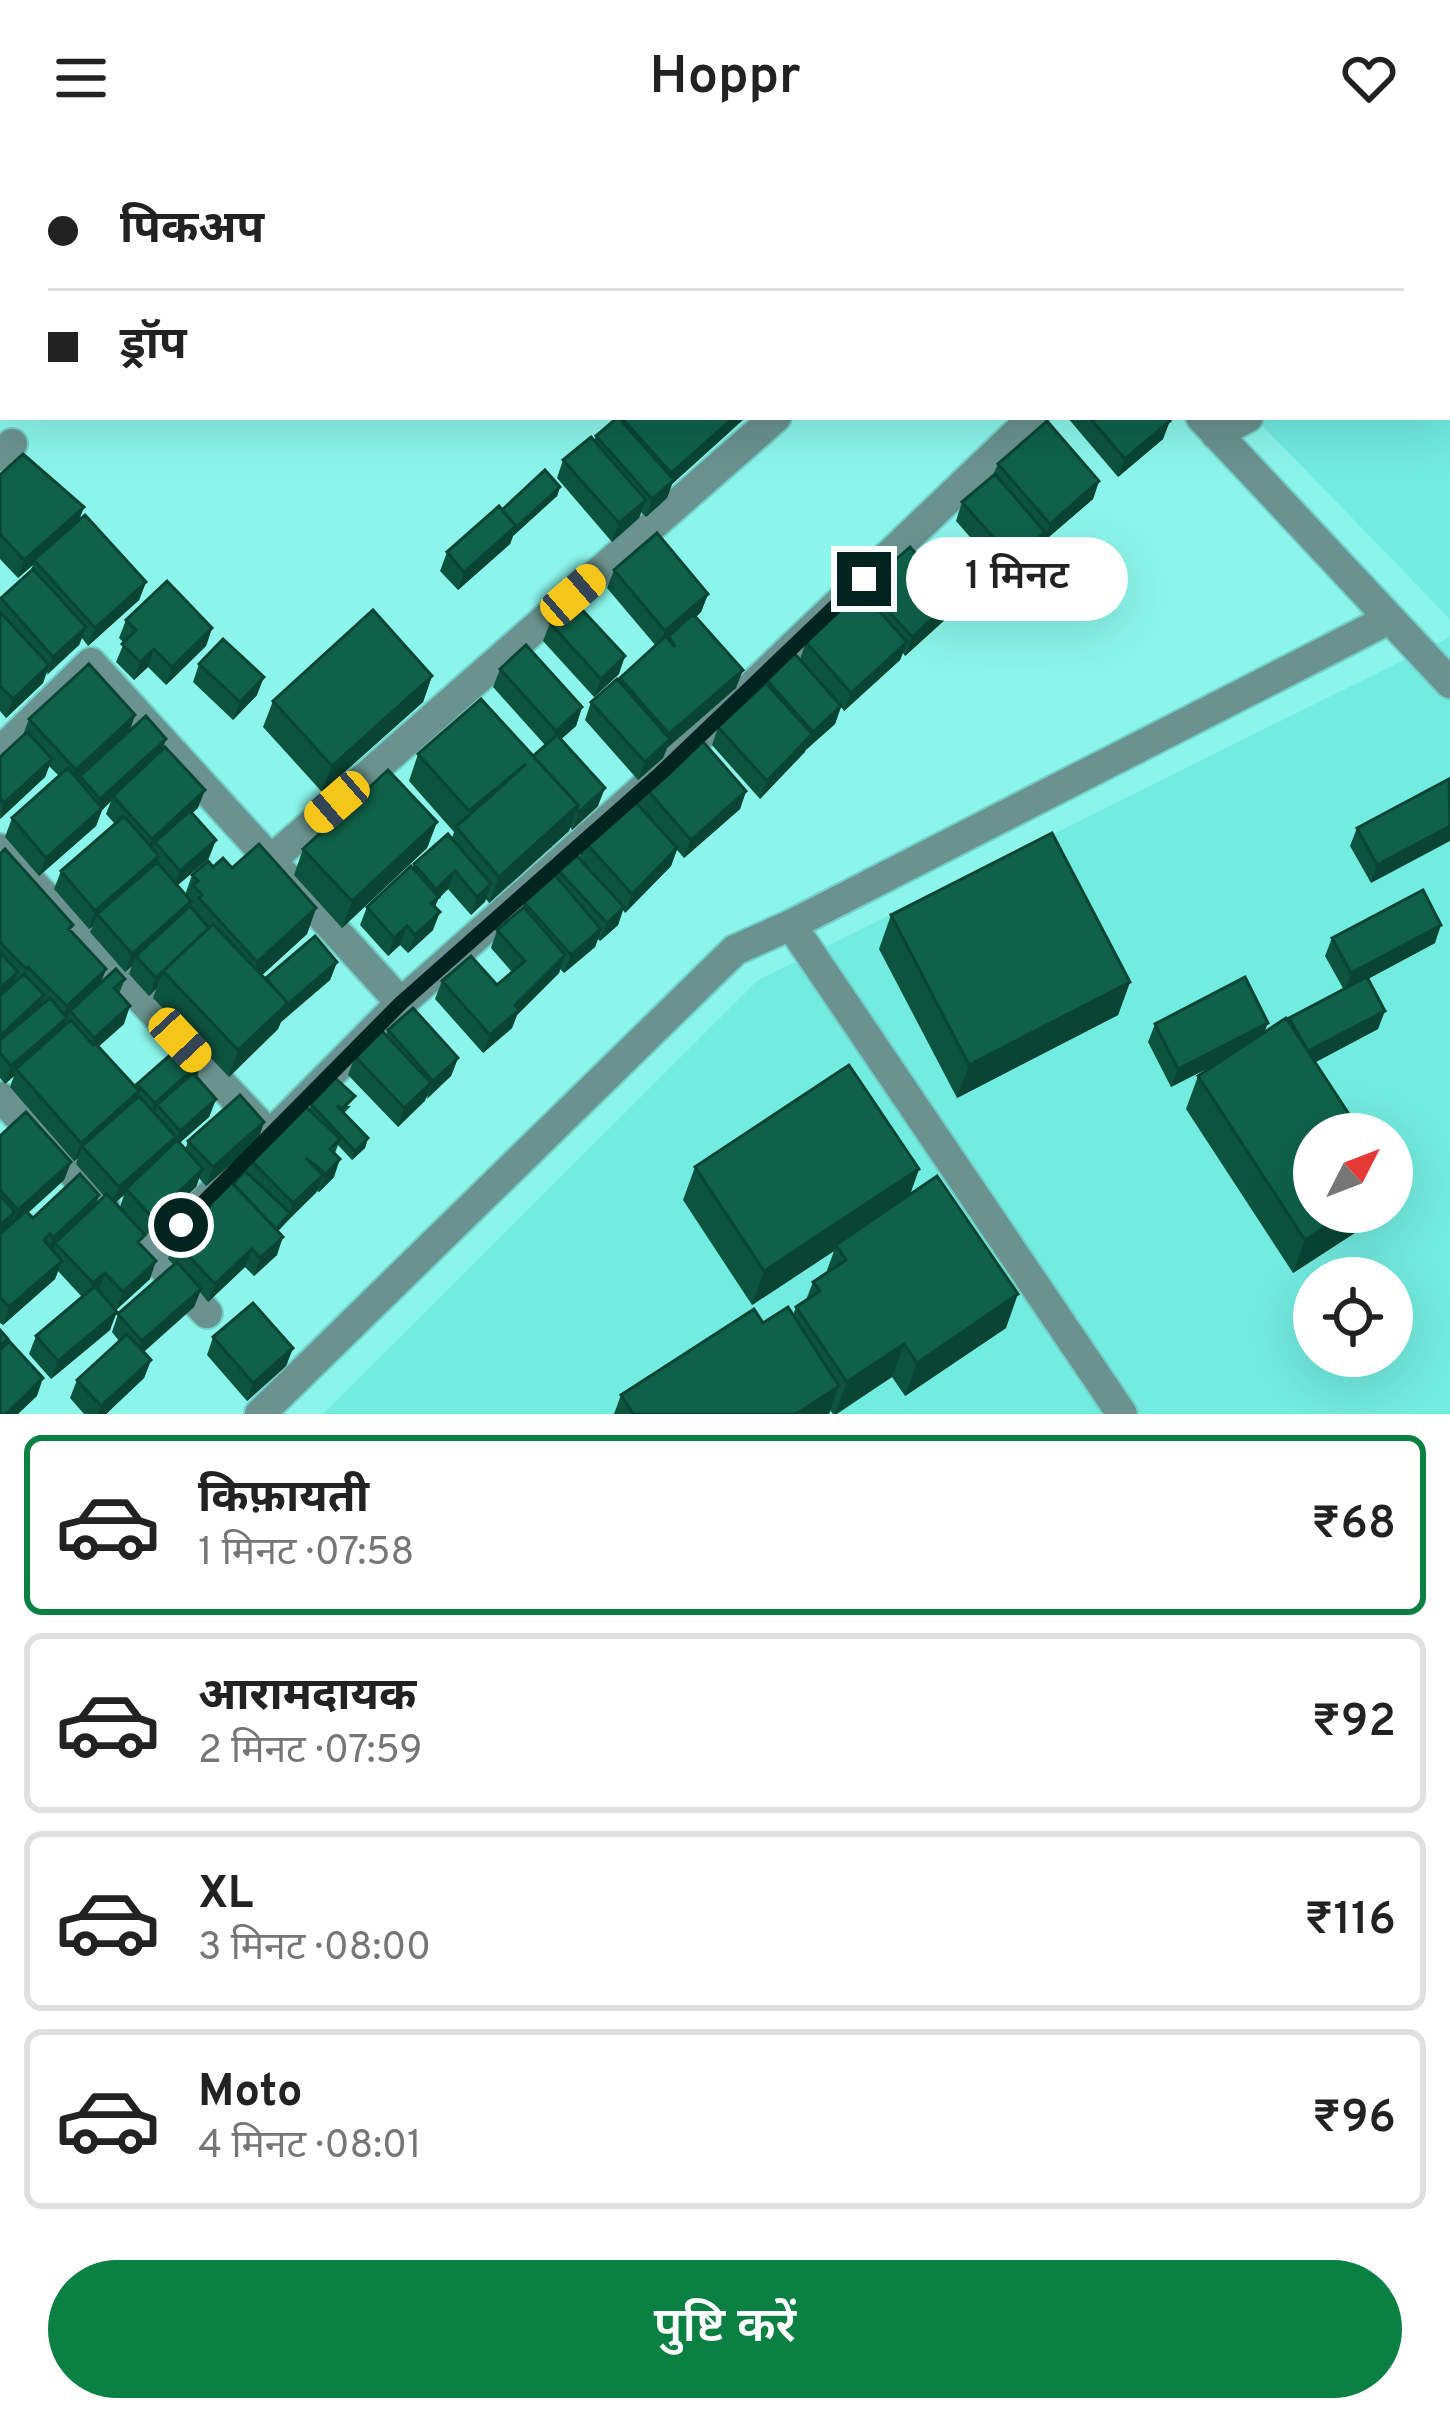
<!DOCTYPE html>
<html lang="hi">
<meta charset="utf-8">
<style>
:root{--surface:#fff;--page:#f2f2f2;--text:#222;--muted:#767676;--line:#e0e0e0;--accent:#0b8043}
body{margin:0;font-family:Overpass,"Noto Sans Devanagari",sans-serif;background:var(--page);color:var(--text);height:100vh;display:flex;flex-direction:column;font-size:45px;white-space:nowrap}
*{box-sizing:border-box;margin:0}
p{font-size:39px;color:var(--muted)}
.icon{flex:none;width:66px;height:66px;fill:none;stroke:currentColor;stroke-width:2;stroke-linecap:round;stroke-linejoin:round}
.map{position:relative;height:1258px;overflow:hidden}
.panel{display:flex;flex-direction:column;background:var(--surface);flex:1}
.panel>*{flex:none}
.hud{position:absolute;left:0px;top:0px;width:1452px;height:264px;box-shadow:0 12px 48px #0002;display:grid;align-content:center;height:264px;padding:0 48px;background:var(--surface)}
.needle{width:78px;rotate:48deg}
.controls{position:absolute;left:1293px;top:957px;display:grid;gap:24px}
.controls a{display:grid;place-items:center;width:120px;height:120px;border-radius:50%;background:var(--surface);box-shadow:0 12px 48px #0002;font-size:60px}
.end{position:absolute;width:54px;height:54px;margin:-27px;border:15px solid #012421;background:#fff;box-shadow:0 0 0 6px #fff}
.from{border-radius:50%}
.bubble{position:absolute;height:84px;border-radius:42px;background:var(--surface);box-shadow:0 12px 48px #0002;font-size:39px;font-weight:600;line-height:84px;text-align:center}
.car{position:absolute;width:36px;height:72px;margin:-36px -18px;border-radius:15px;box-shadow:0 0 9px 3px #0007;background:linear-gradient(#f5c518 24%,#345 0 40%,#f5c518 0 76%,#345 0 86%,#f5c518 0)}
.hud b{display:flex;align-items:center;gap:42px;height:114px;font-size:45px}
.hud b+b{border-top:3px solid var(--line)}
.hud i{width:30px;height:30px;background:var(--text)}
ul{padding:21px 0 0;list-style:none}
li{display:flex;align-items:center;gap:36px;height:180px;margin:0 24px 18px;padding:0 24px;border:6px solid var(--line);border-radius:18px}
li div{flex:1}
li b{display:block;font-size:45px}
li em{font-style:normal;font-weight:600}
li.current{border-color:var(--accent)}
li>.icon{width:108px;height:108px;stroke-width:1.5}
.cta{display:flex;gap:24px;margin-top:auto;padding:24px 48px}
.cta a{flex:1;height:138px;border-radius:72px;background:var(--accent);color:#fff;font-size:48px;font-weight:600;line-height:138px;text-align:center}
header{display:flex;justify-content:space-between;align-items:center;height:156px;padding:0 48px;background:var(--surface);font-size:54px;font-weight:600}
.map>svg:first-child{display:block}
</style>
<header><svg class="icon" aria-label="menu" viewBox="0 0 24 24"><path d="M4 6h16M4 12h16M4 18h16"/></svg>Hoppr<svg class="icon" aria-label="heart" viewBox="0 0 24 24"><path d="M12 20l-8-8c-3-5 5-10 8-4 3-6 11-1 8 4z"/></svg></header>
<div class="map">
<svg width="1450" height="1258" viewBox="0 0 1450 1258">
<rect width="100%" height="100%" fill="#8bf5eb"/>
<!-- built -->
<path fill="#72ebe0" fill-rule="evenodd" d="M1016,0h434v463l-196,-202h195v-258z
M1450,481v777h-1127l434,-433zM1314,978h78v78h-78zM1314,1122h78v78h-78z"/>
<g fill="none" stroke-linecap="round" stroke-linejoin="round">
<!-- street casing -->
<g stroke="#72cfc7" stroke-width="34">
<path id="street" d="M977,0l2,3
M1449,157h1
M1201,261l249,266
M1216,278l32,-17
M0,300l12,-12
M0,596l91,-89 310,340
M0,693l261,277
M270,705l506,-444
M791,769l331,489
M0,941l104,108
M137,1084l70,73
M151,1099l250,-252 260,-230 373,-356
M260,1258l475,-464 56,-25 598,-306"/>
</g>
<!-- street -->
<use href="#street" stroke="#6a928e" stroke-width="30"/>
</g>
<!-- wall -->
<path fill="#0d543f" d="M0,0h58l-4,3h-51v153l-3,-4z
M619,261h127l-74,67 -5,14 -21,19 -5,-5 -2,6 -27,24 -55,-64 6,-18 31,-19 2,-5z
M1067,261h99l-3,22 -45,38z
M998,308l101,17 -6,18 -50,43 -1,-1 -3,9 -33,28 -50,-57 6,-19 31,-27z
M0,319l84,32 -5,13 67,62 -7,18 -51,46 -6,-8 -3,7 -33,29 -3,9 -37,35 -6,-7v-111l30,-28 3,-7 -15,13 -18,-19z
M560,331l-3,9 -44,40 -3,8 -52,46 -18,-19 7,-19 54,-42z
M614,414l94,24 -7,18 -5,5 40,71 -69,60 -4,10 -25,22 -53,-60 6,-18 28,-21 37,-35 -49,-58z
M866,430l89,12 -6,18 -44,40 -2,-3 -3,7 -56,51 -3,-4 -6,17 -29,25 -46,50 -48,-54 6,-18 45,-41 3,-7 34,-20 6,-17 57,-48z
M126,464l86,8 -6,18 -40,39 -18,-18 -14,13 -18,-18 8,-19 -5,-5z
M550,467l69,51 -25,23 -51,-56z
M199,508l58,31 -24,25 -40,-38z
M500,513l82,38 -6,19 -15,13 37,67 -26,24 -2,-3 -1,4 -80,72 -3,-4 -15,16 -23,-26 -10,10 -3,8 -2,23 -25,23 -8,-8 -12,11 -28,-31 7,-18 45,-39 2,-4 38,-26 2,-6 -45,-51 9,-27 115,2 12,-11 -52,-58z
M432,520l-9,26 -101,90 -59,-65 10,-26z
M135,559l-6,16 34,19 35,58 -6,5 17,45 -32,28 8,9 7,-20 21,-8 19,1 84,40 -9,26 -45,41 4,4 71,-17 -7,18 -49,42 -3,7 -49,48 -76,-79 3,-9 -7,7 -20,-22 3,-8 -7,6 -35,-40 3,-6 -4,3 -35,-40 7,-18 54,-47 -9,-10 5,-13 -9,9 -6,16 -57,50 -34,-39 7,-19 47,-42 -10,-10 -4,11 -45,42v-62l23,-22 6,-16z
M1450,624l-79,103 -21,-37 7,-18z
M642,628l104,7 -6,18 -56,49 -7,-8 -6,16 -46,47 -2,-3 -5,15 -18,16 -2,-2 -3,8 -31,26 -4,-4 -1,4 -42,42 -5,13 -29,25 -48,-54 7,-18 55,4 15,-13 -21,-24 6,-18 25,-21 2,-7 31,-27 2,-6 22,-11 6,-16 51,-40z
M437,666l-10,26 -85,80 -48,-53 9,-26z
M0,698l106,115 -5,13 24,-3 -6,15 5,30 -25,22 37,41 1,-3 60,-6 19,21 -7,18 -30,26 6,7 3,-9 76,-19 -6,18 -52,46 -7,-8 -3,9 -50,48 -26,-28 4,-12 -9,8 26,42 9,34 -34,31 -6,20 -59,49 -22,-25 7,-18 46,-39 -24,-26 -3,8 -52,46 -3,-2v-187l71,26 -7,18 -36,33 5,5 63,-14 8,-8 -28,-32 2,-6 -4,3 -64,-74 4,-11 -9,8 -5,-6z
M891,759l239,67 -12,33 -161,83 -78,-149z
M1332,782l103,5 -67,36 10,50 -63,33 66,154 -88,57 -107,-164 12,-33 14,-10 -41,21 -23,-45 7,-18 109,8 80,-42 -19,-34z
M388,874l70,28 -7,18 -25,22 -28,29 -50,-52 7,-19 31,-21z
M311,948l40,2 -7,7 24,25 -3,10 -13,12 -14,-15 -3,8 -1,24 -15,15 -2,-1 -39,40 -1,24 -23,21 -9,-9 -37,35 -8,-10 -6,15 -51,45 8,8 -7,18 -38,36h-22l-14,-16 7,-18 42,-39 -7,-9 6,-18 56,-49 -6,-6 6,-19 26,-24 6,-15 27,-17 8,-9 7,-18 48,-42 13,-6z
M695,1011l224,2 -9,25 96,134 -101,68 -13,-19 -55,37h-4l-3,-4 -1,4h-215l7,-19 142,-72 30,-8 3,-8 10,-7 7,-18 13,-9 8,-22 -82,54 -69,-105z
M213,1181l80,11 -7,18 -39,35 -40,-46z"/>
<!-- shaded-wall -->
<path fill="#0a4533" d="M734,261h12l-74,67 -5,14 -21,19 6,-18 14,-12 5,-14z
M1170,265l-7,18 -45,38 7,-18z
M1099,325l-6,18 -50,43 7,-18z
M560,331l-3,9 -44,40 -3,8 -52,46 6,-18z
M646,344l-7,18 -27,24 7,-19z
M84,351l-7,18 -43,35 -1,5 -15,13 6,-18z
M1045,376l-6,18 -33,28 7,-18z
M146,426l-7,18 -51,46 7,-18z
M708,438l-7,18 -31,26 -1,-2 -2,6 -9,7 7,-18z
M955,442l-6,18 -44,40 7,-19z
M86,471l-7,18 -32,30 6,-18z
M212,472l-6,18 -40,39 6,-18z
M907,486l-7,18 -56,51 7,-18z
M154,493l-6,18 -14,13 6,-18z
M625,500l-6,18 -25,23 7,-18z
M49,509l-6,18 -37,35 7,-19z
M743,514l-7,18 -69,60 -4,10 -25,22 7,-18 20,-18 4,-10z
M432,520l-9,26 -101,90 10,-26z
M264,521l-7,18 -24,25 7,-18z
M841,550l-6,18 -29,26 7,-18z
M582,551l-6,19 -27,24 7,-19z
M135,559l-6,18 -49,43 -11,12 7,-18z
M812,578l-7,18 -45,47 7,-18z
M166,583l-6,18 -47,39 -2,5 -9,9 -6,16 -57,50 7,-18 48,-43 6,-16z
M52,603l-7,18 -45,42 4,-16z
M605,632l-7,18 -26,24 7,-18z
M205,634l-7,18 -41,38 -2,-4 -4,9 -6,6 7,-18z
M746,635l-6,18 -56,49 7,-18z
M578,649l-9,26 -80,72 10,-26z
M437,666l-10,26 -85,80 10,-27z
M1450,670v15l-79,42 6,-18z
M216,684l-7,18 -36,31 7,-18z
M677,692l-6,18 -46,47 7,-19z
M159,700l-6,18 -56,40 -4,12 -4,3 6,-18z
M455,715l-7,18 -10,10 -6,16 -7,6 11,-32z
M491,728l-6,18 -14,13 6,-18z
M191,745l-7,19 -48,36 -4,10 -7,6 7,-18z
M624,751l-6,18 -18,16 7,-18z
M316,752l-9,26 -60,55 10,-27z
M440,756l-7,18 -25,23 7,-18z
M1441,769l-6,18 -90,48 6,-18z
M407,770l-7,19 -12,11 6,-18z
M601,773l-6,18 -31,26 7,-18z
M565,799l-6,18 -42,42 -5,13 -29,25 7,-18 25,-30z
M337,806l-7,18 -49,42 7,-18z
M106,813l-7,18 -29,24 -10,25 -44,33 -2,7 -9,8 6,-18 50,-43 6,-17z
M163,815l-7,18 -7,7 7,-18z
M18,816l-7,18 -11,10v-12z
M1130,826l-12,33 -161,83 12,-33z
M44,839l-6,18 -38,35v-12z
M288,847l-10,26 -49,48 9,-27z
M130,850l-6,18 -36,32 6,-18z
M1385,855l-7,18 -77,41 6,-18z
M1268,867l-7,18 -90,46 7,-18z
M458,902l-7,18 -24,23 6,-18z
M202,906l-6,18 -39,25 -5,13 -4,3 7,-18z
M431,927l-6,18 -27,26 6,-19z
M139,935l-7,18 -50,37 -4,12 -4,3 7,-18z
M216,943l-7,18 -36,32 7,-18z
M264,966l-6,18 -52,46 7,-19z
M176,981l-7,19 -43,33 -2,6 -12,10 7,-18z
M368,982l-3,10 -13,12 3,-9z
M340,1003l-6,18 -15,15 7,-18z
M71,1006l-7,18 -53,48 7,-18z
M203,1013l-7,18 -50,48 6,-18z
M919,1013l-12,34 -71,42 -2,6 -82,54 12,-34z
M323,1019l-7,18 -28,27 -16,18 4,-9 13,-14 4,-12z
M99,1039l-6,18 -38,30 -3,8 -6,5 7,-18z
M15,1056l-6,18 -9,8v-13z
M1348,1056h35l-2,4 -88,57 12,-33z
M283,1081l-6,18 -23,21 6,-18z
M252,1093l-7,18 -37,35 7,-18z
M62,1105l-7,18 -52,46 6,-18z
M156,1105l-6,18 -34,31 7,-18z
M105,1117l-7,18 -11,11 6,-19z
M201,1133l-7,18 -58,52 6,-18z
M1018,1138l-12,34 -101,68 12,-33z
M117,1156l-7,18 -59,49 7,-18z
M904,1188l-12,33 -57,37 12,-32z
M293,1192l-7,18 -39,35 6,-18z
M151,1204l-7,18 -38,36h-8l3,-8z
M43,1222l-6,18 -19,18h-12z
M839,1230l-10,28h-33z"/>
<!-- building -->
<path fill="#0f6249" stroke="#0a4533" stroke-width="3" d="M0,0h30l3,3h-30v34l-3,-4z
M119,0h20l2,3h-26z
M935,0h25l3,3h-32z
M1328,0h122v104l-1,-101h-119z
M0,33l3,4v82l-3,-3z
M618,261l56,63 -22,19 -56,-63z
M621,261h113l-63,56z
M1089,261h77l4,4 -45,38z
M1047,265l52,60 -49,43 -52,-60z
M591,281l55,63 -27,23 -56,-63z
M23,298l61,53 -60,53 -24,-26v-59z
M545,314l15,17 -47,43 3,-4 -14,-16z
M995,318l50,58 -32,28 -51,-58z
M499,350l17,20 -52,46 -17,-20z
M85,359l61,67 -51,46 -61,-68z
M657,377l51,61 -43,37 -51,-61z
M910,391l45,51 -43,39 -46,-51z
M33,413l53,58 -33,30 -52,-59z
M167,425l45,47 -40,39 -18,-18 -14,13 -18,-18 14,-14 -10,-10z
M861,435l46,51 -56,51 -45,-51z
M574,445l51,55 -24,23 -51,-56z
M373,454l59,66 -100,90 -59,-65z
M0,456l49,53 -36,34 -13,-13z
M693,458l50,56 -74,64 -49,-56 46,-42 9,11 -6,-11z
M223,483l41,38 -24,25 -41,-38z
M526,489l56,62 -26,24 -56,-62z
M794,497l47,53 -28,26 -47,-53z
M89,508l46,51 -59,55 -47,-51z
M617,523l53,60 -25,23 -54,-60z
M766,527l46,51 -45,47 -49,-54z
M481,543l97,106 -79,72 -43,-50 70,-63 -57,47 -51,-57z
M146,560l20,23 -66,60 -20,-23z
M27,576l25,27 -48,44 -4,-5v-41z
M557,579l48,53 -26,24 -2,-3 1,-4 -45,-49z
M698,580l48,55 -55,49 -49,-56z
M165,591l40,43 -53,49 -39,-43z
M68,612l34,40 -56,50 -34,-40z
M388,614l49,52 -85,79 -49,-52z
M1449,623l1,47 -73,39 -20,-37z
M632,642l45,50 -45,46 -47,-52z
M190,655l26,29 -36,31 -25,-29z
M124,660l35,40 -64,55 -34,-40z
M1052,677l78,149 -161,83 -78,-150z
M448,678l43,50 -14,13 -22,-26 -19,18 -22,-25z
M259,688l57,64 -59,54 -58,-64 3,-3 -9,-10 5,-4 -6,-6 16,-14 5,6 10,-9 9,10z
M5,693l68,76 -4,4 37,40 -39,37 -39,-39 -2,2 -26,-27v-88z
M574,697l50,54 -17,16 -50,-54z
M157,706l34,39 -59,53 -35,-40z
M411,710l28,31 -8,6 9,9 -25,23 -8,-9 -13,12 -27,-31z
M555,719l46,54 -30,26 -47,-53z
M1423,734l18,35 -90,48 -19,-35z
M190,750l19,22 -53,50 -20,-22z
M524,751l41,48 -50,50 4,5 -29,25 -48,-54 29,-25 26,29 28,-24 -28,-31z
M213,768l75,79 -50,47 -75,-79z
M315,780l22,26 -49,42 -22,-26z
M0,796l18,20 -18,16z
M116,813l9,10 -11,9 16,18 -36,32 -24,-27z
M24,818l20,21 -44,41v-40z
M1245,821l23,46 -90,46 -23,-45z
M1367,821l18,34 -77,40 -19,-33z
M50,842l17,20 -56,48 -11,-13v-13z
M413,852l45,50 -25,23 -45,-51z
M1286,862l76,116h-48v78h34l-43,28 -107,-164z
M71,864l22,25 2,-2 44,48 -58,52 -65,-74z
M382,875l49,52 -27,25 -49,-52z
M185,886l17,20 -47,41 -18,-19z
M849,909l70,104 -155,102 -69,-104z
M193,917l23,26 -36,32 -23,-26z
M335,922l20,18 -12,12 -6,-2 31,32 -13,13 -44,-47z
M240,939l24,27 -51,45 -25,-26z
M139,940l37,41 -57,50 -37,-41z
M305,950l35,33 -10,10 10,10 -14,15 -20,-16 17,17 -30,28 -45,-46 44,-46 4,4z
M26,956l45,50 -53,48 -18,-20v-54z
M177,984l26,29 -51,48 -26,-28z
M245,1015l45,42 -14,16 -43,-45z
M80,1018l19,21 -46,43 -3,-4 -6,6 18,21 -53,46 -9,-10v-63l26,-23 7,7z
M937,1020l81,118 -101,69 -13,-19 -57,38 -51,-75 24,-16 -7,-9 33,-22 -10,-15z
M229,1023l54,58 -23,21 -8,-9 -37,35 -41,-44 37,-34 -5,-5z
M107,1038l38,41 -7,7 18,19 -33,31 -18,-19 -12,10 -38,-40z
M0,1039l15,17 -15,13z
M177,1106l24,27 -59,52 -24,-27z
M95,1130l22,26 -59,49 -22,-25z
M253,1147l40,45 -40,35 -40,-46z
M788,1151l51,79 -43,28h-163l-12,-19 133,-86 9,14z
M0,1174l8,9 -8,7z
M127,1178l24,26 -50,46 -24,-26z
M9,1185l34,37 -37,36h-6v-64z"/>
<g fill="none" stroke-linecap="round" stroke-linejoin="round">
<!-- route -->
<path stroke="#012421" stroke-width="15" d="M181,1069l220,-222 260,-230 203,-194"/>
</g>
</svg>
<div class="controls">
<a><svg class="needle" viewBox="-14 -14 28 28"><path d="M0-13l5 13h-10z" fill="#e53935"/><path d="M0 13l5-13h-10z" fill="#767676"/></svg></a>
<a><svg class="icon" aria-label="locate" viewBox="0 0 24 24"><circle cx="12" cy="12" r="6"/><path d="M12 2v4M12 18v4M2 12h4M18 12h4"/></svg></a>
</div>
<i class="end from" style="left:181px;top:1069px"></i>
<i class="end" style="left:864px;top:423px"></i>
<div class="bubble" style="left:906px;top:381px;width:222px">1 मिनट</div>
<i class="car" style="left:573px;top:439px;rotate:49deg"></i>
<i class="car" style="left:337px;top:646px;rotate:229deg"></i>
<i class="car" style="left:180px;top:884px;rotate:137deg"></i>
<div class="hud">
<b><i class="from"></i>पिकअप</b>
<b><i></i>ड्रॉप</b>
</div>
</div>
<section class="panel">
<ul>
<li class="current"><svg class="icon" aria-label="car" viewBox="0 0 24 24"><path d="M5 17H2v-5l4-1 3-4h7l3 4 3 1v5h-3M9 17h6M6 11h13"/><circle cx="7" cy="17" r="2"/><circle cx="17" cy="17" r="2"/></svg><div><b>किफ़ायती</b><p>1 मिनट · 07:58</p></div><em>₹68</em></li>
<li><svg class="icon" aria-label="car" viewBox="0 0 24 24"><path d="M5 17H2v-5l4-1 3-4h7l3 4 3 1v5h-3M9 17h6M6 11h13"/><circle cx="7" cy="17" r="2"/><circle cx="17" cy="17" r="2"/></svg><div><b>आरामदायक</b><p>2 मिनट · 07:59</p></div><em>₹92</em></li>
<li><svg class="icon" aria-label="car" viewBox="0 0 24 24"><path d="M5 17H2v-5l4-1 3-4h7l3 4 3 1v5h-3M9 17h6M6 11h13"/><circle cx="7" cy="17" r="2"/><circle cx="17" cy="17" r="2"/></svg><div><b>XL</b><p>3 मिनट · 08:00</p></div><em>₹116</em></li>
<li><svg class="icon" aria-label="car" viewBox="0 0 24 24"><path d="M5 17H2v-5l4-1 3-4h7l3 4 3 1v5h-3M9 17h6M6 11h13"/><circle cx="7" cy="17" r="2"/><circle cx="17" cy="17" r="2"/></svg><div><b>Moto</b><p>4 मिनट · 08:01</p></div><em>₹96</em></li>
</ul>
<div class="cta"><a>पुष्टि करें</a></div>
</section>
